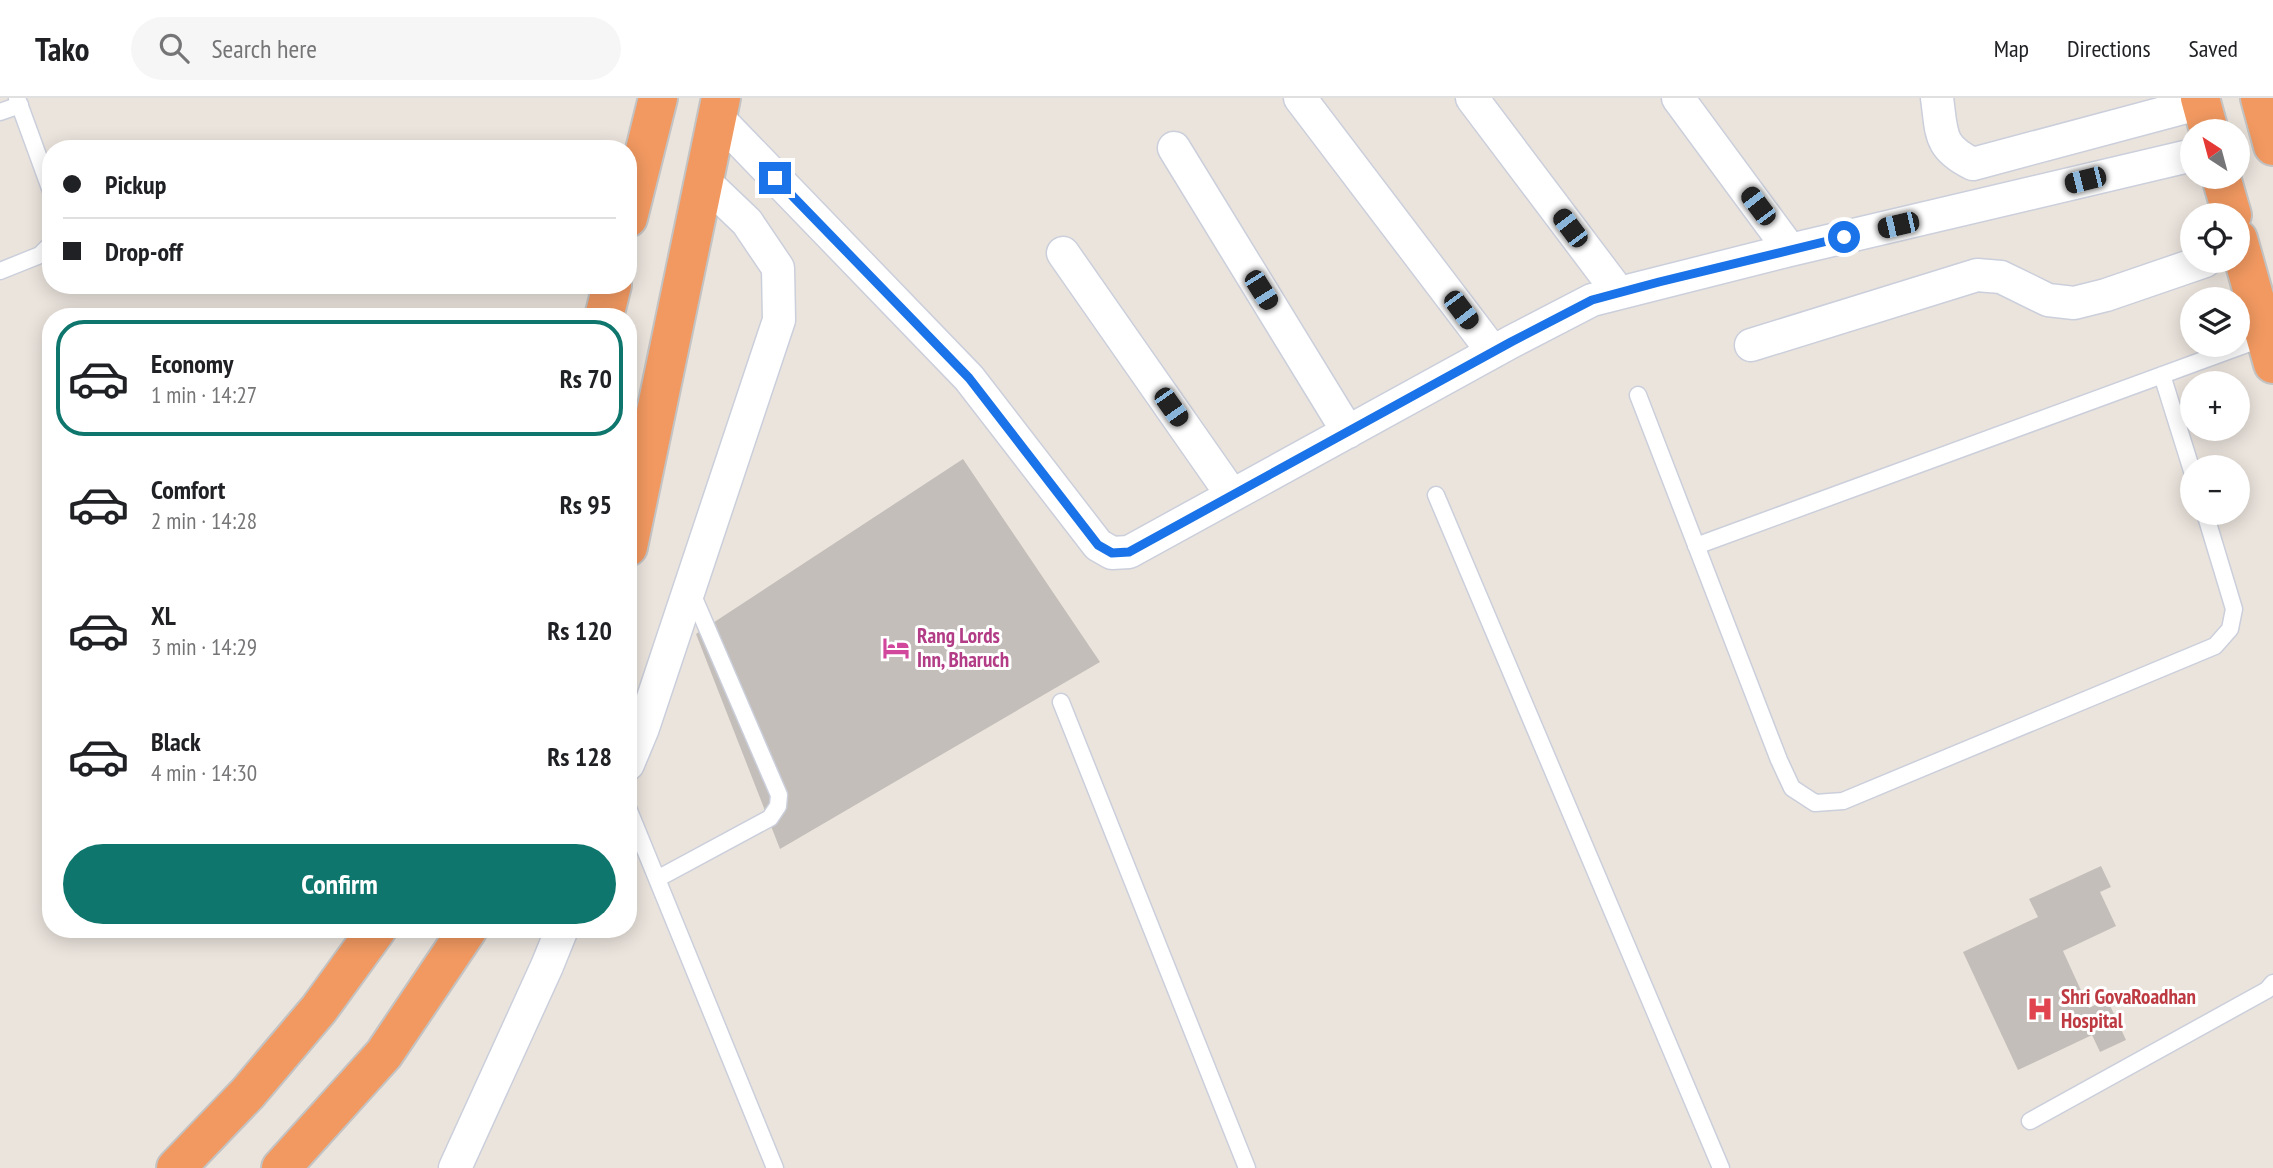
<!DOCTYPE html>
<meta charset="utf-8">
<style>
:root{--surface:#fff;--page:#f6f6f6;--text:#202124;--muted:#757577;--line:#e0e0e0;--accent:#0f766e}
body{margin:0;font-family:"PT Sans Narrow",sans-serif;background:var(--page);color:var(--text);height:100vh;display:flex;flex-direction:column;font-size:26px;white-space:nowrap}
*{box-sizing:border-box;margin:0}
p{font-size:23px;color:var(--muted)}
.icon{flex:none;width:38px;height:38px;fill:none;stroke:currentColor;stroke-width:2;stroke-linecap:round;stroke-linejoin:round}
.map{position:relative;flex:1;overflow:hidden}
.sheet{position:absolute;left:42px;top:210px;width:595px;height:630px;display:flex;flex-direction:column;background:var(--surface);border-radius:28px;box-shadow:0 4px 18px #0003}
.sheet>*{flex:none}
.guide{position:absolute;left:42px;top:42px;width:595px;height:154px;border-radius:28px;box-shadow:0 4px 18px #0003;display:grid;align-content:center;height:154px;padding:0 21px;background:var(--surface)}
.needle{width:46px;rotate:324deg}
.buttons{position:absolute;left:2180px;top:21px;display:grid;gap:14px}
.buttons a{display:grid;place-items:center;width:70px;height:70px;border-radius:50%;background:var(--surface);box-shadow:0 4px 18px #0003;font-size:35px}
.end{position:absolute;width:32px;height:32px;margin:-16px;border:9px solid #1a73e8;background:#fff;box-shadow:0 0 0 4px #fff}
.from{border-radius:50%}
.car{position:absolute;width:21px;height:42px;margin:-21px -10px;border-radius:9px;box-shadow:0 0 5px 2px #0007;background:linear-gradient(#222 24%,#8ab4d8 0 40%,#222 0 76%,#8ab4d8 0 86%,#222 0)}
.guide b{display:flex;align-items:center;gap:24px;height:66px;font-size:26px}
.guide b+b{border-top:2px solid var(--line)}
.guide i{width:18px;height:18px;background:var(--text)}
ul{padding:12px 0 0;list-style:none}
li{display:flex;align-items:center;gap:21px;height:116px;margin:0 14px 10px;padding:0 7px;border:4px solid transparent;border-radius:28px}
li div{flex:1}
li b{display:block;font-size:26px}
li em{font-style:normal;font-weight:700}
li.selected{border-color:var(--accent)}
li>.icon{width:63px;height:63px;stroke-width:1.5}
.action{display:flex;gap:14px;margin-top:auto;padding:14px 21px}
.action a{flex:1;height:80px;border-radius:42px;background:var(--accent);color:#fff;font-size:28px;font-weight:700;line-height:80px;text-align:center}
header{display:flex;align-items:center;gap:42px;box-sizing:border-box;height:98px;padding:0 35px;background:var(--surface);border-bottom:2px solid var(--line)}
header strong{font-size:33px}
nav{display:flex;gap:38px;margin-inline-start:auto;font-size:24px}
.search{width:490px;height:63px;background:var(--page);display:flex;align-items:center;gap:18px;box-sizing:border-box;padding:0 24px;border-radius:38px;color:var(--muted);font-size:26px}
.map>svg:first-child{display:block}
</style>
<header>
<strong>Tako</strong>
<div class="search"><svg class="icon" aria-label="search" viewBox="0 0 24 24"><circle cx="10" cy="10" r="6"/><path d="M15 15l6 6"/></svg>Search here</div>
<nav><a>Map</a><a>Directions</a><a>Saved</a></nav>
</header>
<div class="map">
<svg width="2273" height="1070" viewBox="0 0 2273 1070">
<rect width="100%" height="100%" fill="#ebe4dd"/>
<!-- building -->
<path fill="#c3beb9" d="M963,361l137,203 -320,187 -84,-215z
M2101,768l10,21 -11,5 16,34 -53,25 26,57 18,-9 19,41 -26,12 -8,-17 -74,35 -55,-118 75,-35 -9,-18z"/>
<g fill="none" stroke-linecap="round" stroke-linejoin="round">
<!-- lane casing -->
<g stroke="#cbcfdb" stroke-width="19">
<path id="lane" d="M17,0l34,93
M0,14l20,-7
M0,173l40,-16 11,-11
M2162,277l31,99
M1638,297l141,365 13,28 23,15 28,-2 372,-155 15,-17 4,-20 -29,-96
M1436,397l285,673
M1696,448l570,-209
M1061,604l186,466
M628,710l147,360
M657,781l113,-61 8,-12 1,-11 -88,-204
M2030,1023l237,-131 6,-7"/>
</g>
<!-- street casing -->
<g stroke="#cbcfdb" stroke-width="35">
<path id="street" d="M1300,0l193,254
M1472,0l147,195
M1678,0l112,152
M1937,0c5,35 1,49 36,66l228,-61
M717,19l252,261 129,167 14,8 17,-1 382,-210 81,-42 198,-50 403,-95
M1174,50l174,284
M1063,155l169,242
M1751,247l226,-70 24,2 47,23 26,3 32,-8 99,-34
M628,666l15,-36 136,-408 -1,-52 -31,-46 -43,-41
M455,1070l92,-202 15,-37"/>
</g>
<!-- highway casing -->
<g stroke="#c3c3c3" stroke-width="42">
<path id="highway" d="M2200,0l9,33
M2260,0l13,48
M2221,79l11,38
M628,120l30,-120
M2238,141l35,125
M604,219l8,-32
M628,449l93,-449
M176,1070l72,-75 71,-84 58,-80
M281,1070l103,-114 84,-125"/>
</g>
<!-- lane -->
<use href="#lane" stroke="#fff" stroke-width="16"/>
<!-- street -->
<use href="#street" stroke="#fff" stroke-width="32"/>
<!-- highway -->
<use href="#highway" stroke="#f29961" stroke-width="38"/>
</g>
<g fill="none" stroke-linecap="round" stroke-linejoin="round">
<!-- route -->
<path stroke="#1a73e8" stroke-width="9" d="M775,80l194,200 129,167 14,8 17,-1 382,-210 81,-42 67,-18 185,-45"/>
</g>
<!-- icons -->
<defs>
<g id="hotel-bare" transform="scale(2.1)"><path d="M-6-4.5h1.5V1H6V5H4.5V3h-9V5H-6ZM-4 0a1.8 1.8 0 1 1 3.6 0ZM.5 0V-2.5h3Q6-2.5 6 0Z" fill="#d1479c" stroke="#fff" stroke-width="2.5" paint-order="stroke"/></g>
<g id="hospital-bare" transform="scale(2.1)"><path d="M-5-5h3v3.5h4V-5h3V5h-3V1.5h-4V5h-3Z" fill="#e0444e" stroke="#fff" stroke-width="2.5" paint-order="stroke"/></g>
</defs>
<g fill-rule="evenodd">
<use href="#hotel-bare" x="896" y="550"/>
<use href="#hospital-bare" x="2040" y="911"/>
</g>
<g text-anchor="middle" stroke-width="6" stroke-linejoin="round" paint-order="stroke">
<!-- hotel labels -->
<g font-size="21" font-weight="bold" fill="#b23c85" stroke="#fff" text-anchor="start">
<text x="917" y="545">Rang Lords<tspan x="917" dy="24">Inn, Bharuch</tspan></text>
</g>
<!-- health labels -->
<g font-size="21" font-weight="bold" fill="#be3a42" stroke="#fff" text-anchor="start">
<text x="2061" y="906">Shri GovaRoadhan<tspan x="2061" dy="24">Hospital</tspan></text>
</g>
</g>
</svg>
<div class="buttons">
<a><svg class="needle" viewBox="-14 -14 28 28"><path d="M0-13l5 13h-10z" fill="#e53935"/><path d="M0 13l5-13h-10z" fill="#757577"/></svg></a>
<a><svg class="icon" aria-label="locate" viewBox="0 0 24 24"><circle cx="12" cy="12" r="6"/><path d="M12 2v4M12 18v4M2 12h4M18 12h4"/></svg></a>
<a><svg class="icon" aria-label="layers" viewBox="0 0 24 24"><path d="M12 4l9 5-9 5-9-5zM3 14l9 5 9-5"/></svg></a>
<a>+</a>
<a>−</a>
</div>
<i class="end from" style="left:1844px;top:139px"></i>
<i class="end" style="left:775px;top:80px"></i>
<i class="car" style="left:2085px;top:82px;rotate:256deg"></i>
<i class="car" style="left:1758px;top:108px;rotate:323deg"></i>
<i class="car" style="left:1898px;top:127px;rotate:257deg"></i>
<i class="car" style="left:1570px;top:130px;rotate:323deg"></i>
<i class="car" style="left:1261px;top:192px;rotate:148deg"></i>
<i class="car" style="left:1461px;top:212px;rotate:143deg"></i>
<i class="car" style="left:1171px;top:309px;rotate:145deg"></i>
<div class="guide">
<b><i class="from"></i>Pickup</b>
<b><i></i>Drop-off</b>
</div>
<section class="sheet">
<ul>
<li class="selected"><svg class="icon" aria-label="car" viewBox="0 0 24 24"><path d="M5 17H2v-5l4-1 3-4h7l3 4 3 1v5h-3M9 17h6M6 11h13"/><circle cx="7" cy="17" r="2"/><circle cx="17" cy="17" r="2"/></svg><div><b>Economy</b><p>1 min · 14:27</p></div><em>Rs 70</em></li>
<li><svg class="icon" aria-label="car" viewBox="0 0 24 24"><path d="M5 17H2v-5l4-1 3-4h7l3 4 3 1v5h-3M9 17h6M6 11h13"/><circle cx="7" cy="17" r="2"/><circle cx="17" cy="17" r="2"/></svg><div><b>Comfort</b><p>2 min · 14:28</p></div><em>Rs 95</em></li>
<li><svg class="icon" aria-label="car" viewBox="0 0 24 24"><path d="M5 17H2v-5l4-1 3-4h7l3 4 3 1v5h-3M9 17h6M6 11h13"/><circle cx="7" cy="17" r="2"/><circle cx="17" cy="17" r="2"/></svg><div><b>XL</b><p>3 min · 14:29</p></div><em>Rs 120</em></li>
<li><svg class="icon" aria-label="car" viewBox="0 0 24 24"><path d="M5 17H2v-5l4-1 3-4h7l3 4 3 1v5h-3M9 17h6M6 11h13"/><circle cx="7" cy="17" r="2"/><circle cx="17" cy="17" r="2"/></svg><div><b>Black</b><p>4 min · 14:30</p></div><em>Rs 128</em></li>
</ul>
<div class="action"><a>Confirm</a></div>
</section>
</div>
